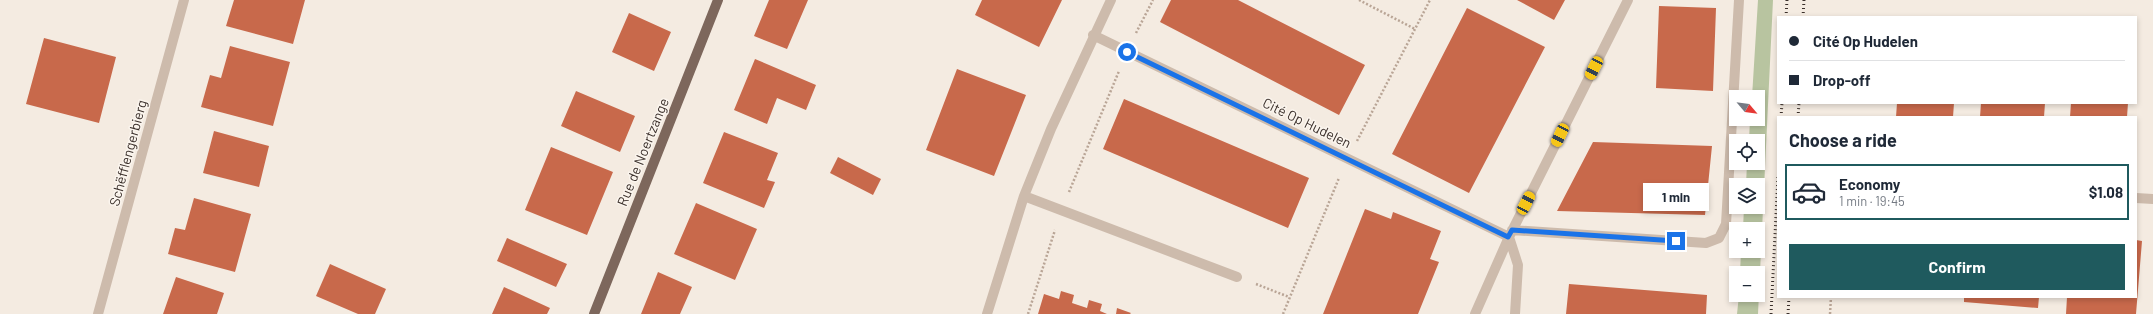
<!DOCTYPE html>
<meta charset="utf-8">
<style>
:root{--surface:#fff;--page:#f2f2f3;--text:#1f2937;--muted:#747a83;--line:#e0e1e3;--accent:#1f5a5e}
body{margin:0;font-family:Barlow,sans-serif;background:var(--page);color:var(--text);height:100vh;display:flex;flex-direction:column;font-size:15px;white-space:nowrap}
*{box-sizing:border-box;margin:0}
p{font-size:13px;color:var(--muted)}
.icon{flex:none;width:22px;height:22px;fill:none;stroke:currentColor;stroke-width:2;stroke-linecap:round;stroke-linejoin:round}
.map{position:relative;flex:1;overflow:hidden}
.panel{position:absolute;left:1777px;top:116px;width:360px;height:182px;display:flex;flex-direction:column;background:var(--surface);border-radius:0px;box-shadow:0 2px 6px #0003}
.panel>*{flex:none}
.banner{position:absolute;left:1777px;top:16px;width:360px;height:88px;border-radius:0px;box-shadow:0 2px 6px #0003;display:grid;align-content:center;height:88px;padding:0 12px;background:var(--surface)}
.needle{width:26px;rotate:119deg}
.buttons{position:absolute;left:1729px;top:90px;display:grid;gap:8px}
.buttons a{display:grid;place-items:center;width:36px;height:36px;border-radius:0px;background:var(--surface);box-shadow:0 2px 6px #0003;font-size:20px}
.end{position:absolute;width:18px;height:18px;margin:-9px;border:5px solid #1a73e8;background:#fff;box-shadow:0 0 0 2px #fff}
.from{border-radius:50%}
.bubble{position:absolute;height:28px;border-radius:0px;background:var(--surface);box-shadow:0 2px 6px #0003;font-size:13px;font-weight:700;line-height:28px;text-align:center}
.car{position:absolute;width:12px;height:24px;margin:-12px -6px;border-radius:5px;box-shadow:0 0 3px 1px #0007;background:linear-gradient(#f5c518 24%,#345 0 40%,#f5c518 0 76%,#345 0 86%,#f5c518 0)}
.banner b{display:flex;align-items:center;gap:14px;height:38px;font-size:15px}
.banner b+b{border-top:1px solid var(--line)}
.banner i{width:10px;height:10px;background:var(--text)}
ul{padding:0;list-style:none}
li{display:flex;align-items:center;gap:12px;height:56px;margin:0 8px 6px;padding:0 4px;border:2px solid transparent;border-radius:0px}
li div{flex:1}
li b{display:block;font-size:15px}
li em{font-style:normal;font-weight:700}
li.on{border-color:var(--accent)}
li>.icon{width:36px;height:36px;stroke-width:1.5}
h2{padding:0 12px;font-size:18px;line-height:48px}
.button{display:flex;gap:8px;margin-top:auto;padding:8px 12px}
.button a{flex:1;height:46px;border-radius:0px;background:var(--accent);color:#fff;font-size:16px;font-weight:700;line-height:46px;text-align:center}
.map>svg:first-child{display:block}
</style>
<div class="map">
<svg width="2153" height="314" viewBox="0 0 2153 314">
<rect width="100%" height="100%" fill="#f4ebe1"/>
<!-- green -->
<path fill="#b8c4a0" d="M1758,0h15l-15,314h-21l2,-19h19v-22h-18l1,-22h17v-22h-15l1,-22h14v-22h-12l1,-22h11v-22h-9l1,-22h8v-22h-6z"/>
<!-- building -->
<path fill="#c8694b" d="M234,0h71l-12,44 -67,-18z
M769,0h39l-21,49 -33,-13z
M982,0h80l-23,47 -64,-32z
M1171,0h67l127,65 -26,50 -179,-93z
M1517,0h48l-11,20z
M1659,6l57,2 -3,83 -57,-3z
M1467,8l78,39 -76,146 -77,-39z
M629,13l42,19 -17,39 -42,-19z
M44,38l72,19 -17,66 -73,-19z
M230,46l60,16 -17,64 -72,-19 9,-32 11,3z
M755,59l61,26 -10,25 -29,-12 -10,26 -33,-14z
M957,69l69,26 -32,81 -68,-26z
M576,91l59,25 -15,36 -59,-26z
M1124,99l185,79 -21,50 -185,-79z
M1897,103h57l-1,14h-57z
M1981,103h64l-1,14h-64z
M2071,103h57l-1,14h-57z
M214,131l55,15 -10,41 -56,-14z
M724,132l54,21 -11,27 8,2 -11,26 -61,-25z
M1593,142l119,4 -7,69 -148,-4z
M551,147l62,25 -26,63 -62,-25z
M838,157l43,22 -8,16 -43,-22z
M194,198l57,16 -16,58 -67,-18 7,-26 10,2z
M696,203l61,26 -22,51 -61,-26z
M1365,209l26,10 2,-7 48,19 -11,28 9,3 -21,52h-95z
M507,238l60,26 -11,23 -59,-26z
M2136,240l6,1 -6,73h-70l1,-17h69z
M330,264l56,25 -11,25h-17l-42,-18z
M658,272l34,15 -12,27h-39z
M176,277l48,16 -7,21h-54z
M1569,284l138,11 -1,19h-140z
M504,287l46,21 -3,6h-55z
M1061,291l13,4 -2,8 15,5 2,-8 13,4 -2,7 7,3h-69l6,-20 15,5z
M1964,297h75l-1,11 -74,-6z
M1117,308l14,5 -1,1h-14z"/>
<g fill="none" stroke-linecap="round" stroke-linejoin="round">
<!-- path -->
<path stroke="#b9a596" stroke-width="2.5" stroke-dasharray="2 2" stroke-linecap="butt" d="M1359,0l56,29
M1136,33l17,-33
M1357,141l73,-141
M1069,192l50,-121
M1256,284l33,13
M1028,314l27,-84
M1283,314l56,-136
M1830,314l1,-17"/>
<!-- minor -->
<path stroke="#cdbbac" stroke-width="10" d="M1093,35l416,202 9,28 -3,49
M1024,196l213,81
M2136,198l17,1
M1512,230l194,13 13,-5 7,-14 13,-224
M98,314l86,-314
M987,314l37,-118 27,-67 60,-129
M1475,314l34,-77 119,-237"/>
<!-- major -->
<path stroke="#7d675c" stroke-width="10" d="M594,314l124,-314"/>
<!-- rail -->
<path stroke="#3b302b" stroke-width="3" stroke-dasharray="1 3" stroke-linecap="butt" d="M1786,17l1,-17
M1803,17l1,-17
M1781,117l1,-14
M1798,117l1,-14
M1771,314l7,-138
M1788,314l1,-17"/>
</g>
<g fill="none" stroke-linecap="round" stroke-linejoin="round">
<!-- route -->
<path stroke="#1a73e8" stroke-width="5" d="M1127,52l381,185 4,-7 164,11"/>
</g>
<g text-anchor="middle" stroke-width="3" stroke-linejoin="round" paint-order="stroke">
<!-- street labels -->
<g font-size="14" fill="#3b302b" stroke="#fbf5ee">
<text transform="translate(1307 123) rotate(26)" y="5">Cité Op Hudelen</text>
<text transform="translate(643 152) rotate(-68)" y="5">Rue de Noertzange</text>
<text transform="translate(128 153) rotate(-75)" y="5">Schëfflengerbierg</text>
</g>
</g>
</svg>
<div class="buttons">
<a><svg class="needle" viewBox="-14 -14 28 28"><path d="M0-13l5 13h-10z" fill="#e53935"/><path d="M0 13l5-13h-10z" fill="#747a83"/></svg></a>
<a><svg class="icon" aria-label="locate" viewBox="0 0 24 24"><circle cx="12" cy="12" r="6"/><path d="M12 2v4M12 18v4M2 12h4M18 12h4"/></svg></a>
<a><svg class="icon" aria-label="layers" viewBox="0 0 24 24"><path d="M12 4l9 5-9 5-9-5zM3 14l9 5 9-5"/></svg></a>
<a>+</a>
<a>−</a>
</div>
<i class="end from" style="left:1127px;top:52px"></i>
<i class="end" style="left:1676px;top:241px"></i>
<div class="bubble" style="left:1643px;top:183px;width:66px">1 min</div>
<i class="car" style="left:1594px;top:68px;rotate:207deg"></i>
<i class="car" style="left:1560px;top:135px;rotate:206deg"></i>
<i class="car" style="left:1526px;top:203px;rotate:27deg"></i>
<div class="banner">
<b><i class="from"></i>Cité Op Hudelen</b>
<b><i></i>Drop-off</b>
</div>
<section class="panel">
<h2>Choose a ride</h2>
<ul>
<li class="on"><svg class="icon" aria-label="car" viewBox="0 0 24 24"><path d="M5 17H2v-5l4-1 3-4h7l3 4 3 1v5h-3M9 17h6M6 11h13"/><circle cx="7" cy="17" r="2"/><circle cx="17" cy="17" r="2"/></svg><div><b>Economy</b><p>1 min · 19:45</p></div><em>$1.08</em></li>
</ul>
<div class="button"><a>Confirm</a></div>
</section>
</div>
